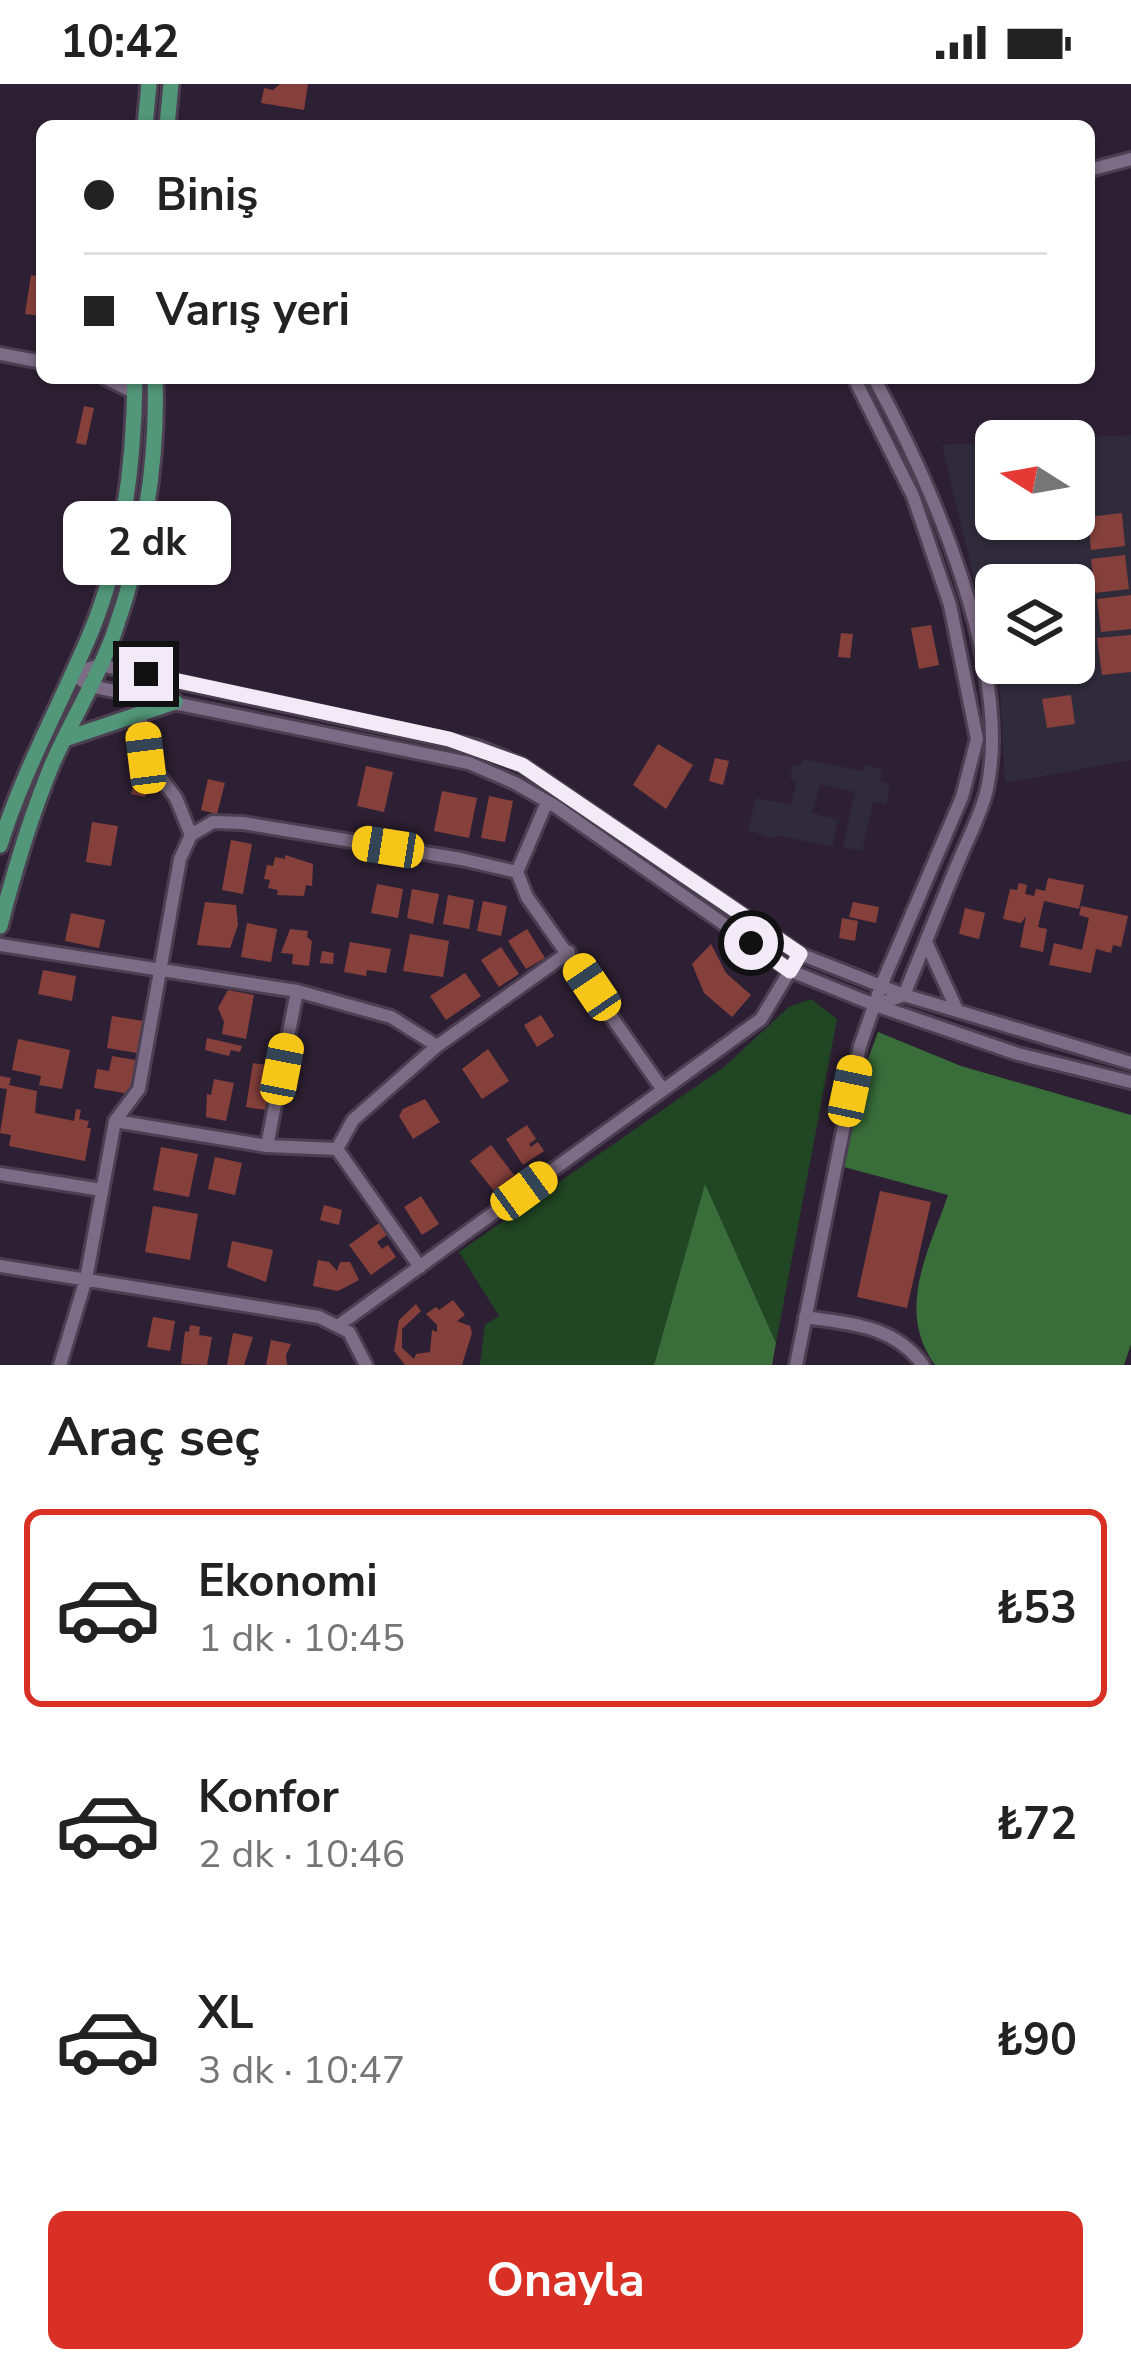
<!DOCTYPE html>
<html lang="tr">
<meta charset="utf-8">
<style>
:root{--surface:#fff;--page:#f6f6f6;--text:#222;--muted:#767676;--line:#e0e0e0;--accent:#d93025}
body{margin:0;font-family:"Nunito Sans",sans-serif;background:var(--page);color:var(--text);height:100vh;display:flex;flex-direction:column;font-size:45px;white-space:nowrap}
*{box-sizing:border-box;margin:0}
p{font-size:39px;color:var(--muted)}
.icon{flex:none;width:66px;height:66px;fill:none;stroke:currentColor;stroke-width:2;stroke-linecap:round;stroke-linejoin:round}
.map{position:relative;height:1281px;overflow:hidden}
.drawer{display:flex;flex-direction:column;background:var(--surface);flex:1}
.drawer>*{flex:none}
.banner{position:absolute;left:36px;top:36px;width:1059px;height:264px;border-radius:18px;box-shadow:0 3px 9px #0004;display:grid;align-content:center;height:264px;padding:0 48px;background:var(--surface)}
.needle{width:78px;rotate:281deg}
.controls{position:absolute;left:975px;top:336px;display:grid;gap:24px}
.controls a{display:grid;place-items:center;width:120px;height:120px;border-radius:18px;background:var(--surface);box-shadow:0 3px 9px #0004;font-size:60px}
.end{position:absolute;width:54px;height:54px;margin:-27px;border:15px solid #f3eaf8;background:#111;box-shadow:0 0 0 6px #111}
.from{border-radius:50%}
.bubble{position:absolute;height:84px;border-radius:18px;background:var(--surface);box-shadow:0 3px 9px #0004;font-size:39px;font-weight:700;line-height:84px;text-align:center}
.car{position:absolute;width:36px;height:72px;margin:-36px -18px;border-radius:15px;box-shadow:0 0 9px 3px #0007;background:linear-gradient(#f5c518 24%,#345 0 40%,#f5c518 0 76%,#345 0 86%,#f5c518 0)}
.banner b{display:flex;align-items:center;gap:42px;height:114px;font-size:45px}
.banner b+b{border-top:3px solid var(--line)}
.banner i{width:30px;height:30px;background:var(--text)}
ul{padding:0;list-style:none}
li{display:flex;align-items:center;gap:36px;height:198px;margin:0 24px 18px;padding:0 24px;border:6px solid transparent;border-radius:18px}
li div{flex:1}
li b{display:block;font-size:45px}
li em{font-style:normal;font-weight:700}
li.on{border-color:var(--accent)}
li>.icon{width:108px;height:108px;stroke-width:1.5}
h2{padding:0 48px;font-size:54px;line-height:144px}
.primary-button{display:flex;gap:24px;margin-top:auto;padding:24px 48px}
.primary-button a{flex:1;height:138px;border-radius:18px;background:var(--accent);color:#fff;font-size:48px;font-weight:700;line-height:138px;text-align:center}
.status{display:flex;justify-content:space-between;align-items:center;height:84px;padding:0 60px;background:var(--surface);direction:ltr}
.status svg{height:33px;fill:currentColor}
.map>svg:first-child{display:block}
</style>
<div class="status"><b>10:42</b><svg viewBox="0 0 49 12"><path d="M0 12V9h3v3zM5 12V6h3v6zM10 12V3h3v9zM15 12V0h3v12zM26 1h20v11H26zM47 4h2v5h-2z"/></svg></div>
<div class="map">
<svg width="1131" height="1281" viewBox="0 0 1131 1281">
<rect width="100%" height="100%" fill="#2e2034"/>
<!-- medical -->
<path fill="#2f2b3b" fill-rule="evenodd" d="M1131,351v325l-126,23 -5,-95 -58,-243 54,-3v77h78v-78h-63zM996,501h78v78h-78z
M803,675l59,12 2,-6 18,4 -2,12 10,3 -4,20 -13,-3 -11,50 -19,-4 12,-55 -35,-8 -8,29 26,7 -6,27 -56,-12 -2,4 -26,-9 8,-32 35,7 6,-25 -7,-2 3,-13 8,1z"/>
<!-- green -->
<path fill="#214623" d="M811,915l26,20 -61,324 -71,-157 -51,179h-174l5,-40 14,-9 -40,-64 265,-185 65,-60z"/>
<!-- forest -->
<path fill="#396d3a" d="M878,948l83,34 170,49v229l-7,21h-189c-40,-55 -6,-114 13,-170l-104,-28 17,-89z
M705,1100l71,159 -4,22h-118z"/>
<!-- building -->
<path fill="#86403b" d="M280,0h28l-4,26 -43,-7 3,-15 9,2z
M31,191l11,2v39l-17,-2z
M84,322l10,2 -8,37 -10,-2z
M1122,429l3,33 -34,4 -3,-33z
M1125,471l4,34 -34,4 -4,-34z
M1131,511v34l-30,3 -4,-33z
M931,541l8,40 -20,4 -8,-41z
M841,549l12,1 -3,24 -12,-1z
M1131,551v37l-29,3 -5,-37z
M1071,611l4,29 -28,4 -5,-29z
M658,660l35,21 -27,44 -33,-24z
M715,674l14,3 -6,24 -14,-4z
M366,682l27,6 -9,40 -27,-6z
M137,689l13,3 -5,21 -14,-3z
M208,695l17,4 -8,31 -16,-4z
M442,707l35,7 -8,40 -35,-7z
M489,712l24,5 -8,41 -24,-4z
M92,738l26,4 -7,40 -25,-4z
M231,756l21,4 -9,50 -21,-4z
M285,771l28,9 -1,22 -6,-1 -2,11 -27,-1 1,-5 -10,-2 2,-8 -6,-1 3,-14 6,1 2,-9 10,2z
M1048,794l36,7 -5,24 -35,-8 -6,26 9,2 -4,23 -23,-5 6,-31 -5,7 -18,-4 7,-30 7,1 2,-7 8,2 -2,9 9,2 2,-7 9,2z
M377,800l26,5 -5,29 -27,-5z
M412,805l27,5 -6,30 -26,-6z
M448,811l26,5 -5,29 -26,-5z
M483,817l24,5 -6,30 -24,-5z
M205,818l31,3 2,20 -8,23 -33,-3z
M853,818l26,5 -3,16 -27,-6z
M1081,822l47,10 -7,31 -8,-2 -2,8 -15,-4 -5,24 -42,-8 5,-22 28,7 7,-32 -10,-3z
M965,824l20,5 -6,26 -20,-5z
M71,829l34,7 -6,28 -34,-7z
M842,834l16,3 -3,20 -16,-3z
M247,839l30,6 -6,33 -30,-5z
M290,845l18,2 -1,6 5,4 -3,25 -17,-2 1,-10 -12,-1z
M527,845l18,29 -19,11 -18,-28z
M410,850l39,7 -6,36 -40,-6z
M350,858l41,7 -5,24 -19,-3 -1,6 -22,-4z
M711,860l15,29 25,22 -19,22 -28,-24 -12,-29z
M501,863l18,27 -20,13 -18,-27z
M322,867l12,2 -1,11 -13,-1z
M43,886l33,6 -4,25 -34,-7z
M465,889l16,23 -35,24 -16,-24z
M228,906l26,5 -8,44 -24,-5 2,-12 -6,-14z
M541,931l13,21 -17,11 -13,-22z
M112,932l31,5 -6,32 -30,-5z
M207,954l35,8 -2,6 -9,-2 -2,6 -24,-6z
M18,955l52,11 -8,39 -23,-4 2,-9 -29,-6z
M488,965l21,32 -27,18 -20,-30z
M112,972l24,4 -6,34 -36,-6 3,-19 12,2z
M253,979l21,3 -7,44 -21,-3z
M0,992l11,2 -2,7 28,6 -2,22 39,8 2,-12 5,1 -2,9 10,2 -2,7h4l-6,33 -76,-15 2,-11 -11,-2 7,-44 -7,-1z
M214,995l20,4 -8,38 -20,-4 1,-23 4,1z
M425,1015l15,23 -27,17 -14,-23 4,-7z
M527,1041l9,14 -7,5 2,3 7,-5 6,9 -21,14 -17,-26z
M491,1061l23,30 -20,16 -24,-30z
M161,1063l37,7 -9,43 -36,-7z
M215,1073l27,6 -7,32 -27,-6z
M880,1107l51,11 -24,106 -50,-11z
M421,1112l18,28 -17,11 -18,-28z
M324,1121l18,5 -3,15 -19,-5z
M153,1122l45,8 -8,46 -45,-8z
M379,1139l8,12 -10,7 5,7 6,-4 8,12 -25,18 -22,-30z
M232,1157l41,9 -7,32 -39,-15z
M318,1176l11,2 8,9 3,-9h10l9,18 -21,11 -25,-5z
M453,1216l12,15 -8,6 13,5 2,7 -10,32h-57l-11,-14 5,-31 17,-16 5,7 -19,18v19l12,11 2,-5 14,-2 2,-22 5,2v-7l-11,-11 10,-7 3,3z
M153,1233l22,4 -5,30 -23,-4z
M190,1241l10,2 -1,8 13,2 -5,28 -26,-1 4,-33 4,1z
M233,1249l20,4 -9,28h-17z
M271,1256l20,4 -5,11 1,10h-21z"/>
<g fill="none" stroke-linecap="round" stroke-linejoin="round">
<!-- minor casing -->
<g stroke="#4b3f51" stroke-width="18">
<path id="minor" d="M1089,86l42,-11
M0,270l42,8
M105,294l30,15
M874,294c57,105 139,291 113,411 -5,23 -18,47 -27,69 -19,45 -37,91 -56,137l-28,10
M72,590l18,12 379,77 46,20 40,23 236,165 84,34 143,49 113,28
M72,590l28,-9 379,82 43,18 278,189 104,41 227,68
M547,718l-30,70 10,25 136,193
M191,751l22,-13 30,1 218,36 56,13
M926,858l31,68
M0,861l297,46 94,26 46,29
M115,1037l152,25 70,3
M267,1062l30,-155
M0,1090l102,16
M0,1182l319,51 30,15 17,33
M420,1183l-83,-118 16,-29 84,-74 132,-94
M805,1233c46,7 89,8 118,48
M339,1241l422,-306 39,-65
M60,1281l26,-86 29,-158 24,-32 41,-230 11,-24 -15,-37 -30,-40 -6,-46
M796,1281l64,-319 21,-60 81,-189 15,-58 -27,-134 -37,-109 -59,-118"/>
</g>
<!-- major casing -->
<g stroke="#4b3f51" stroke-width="21">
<path id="major" d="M145,42l4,-42
M167,42l4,-42
M65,655l110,-37
M0,761c23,-74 61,-141 91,-213 33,-80 43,-168 44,-254
M0,842c14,-54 30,-108 51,-159 19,-45 47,-88 63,-134 29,-82 44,-168 41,-255"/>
</g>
<!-- minor -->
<use href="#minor" stroke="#7d6c85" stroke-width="12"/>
<!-- major -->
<use href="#major" stroke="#529779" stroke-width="15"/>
</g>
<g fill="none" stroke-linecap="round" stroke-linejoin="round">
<!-- route -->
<path stroke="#f3eaf8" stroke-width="15" d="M146,590l303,65 73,26 278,189 -10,17 -39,-28"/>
</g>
</svg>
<div class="controls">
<a><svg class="needle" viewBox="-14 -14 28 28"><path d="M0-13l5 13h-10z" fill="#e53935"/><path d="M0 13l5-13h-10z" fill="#767676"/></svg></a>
<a><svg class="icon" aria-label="layers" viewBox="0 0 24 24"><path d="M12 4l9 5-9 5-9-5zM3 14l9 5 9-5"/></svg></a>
</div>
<i class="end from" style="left:751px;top:859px"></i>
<i class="end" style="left:146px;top:590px"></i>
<div class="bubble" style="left:63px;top:417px;width:168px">2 dk</div>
<i class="car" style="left:146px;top:674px;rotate:353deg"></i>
<i class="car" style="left:388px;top:763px;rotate:279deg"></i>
<i class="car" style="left:592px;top:903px;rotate:326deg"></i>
<i class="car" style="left:282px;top:985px;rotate:11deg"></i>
<i class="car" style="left:850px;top:1007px;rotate:12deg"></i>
<i class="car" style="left:524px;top:1107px;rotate:54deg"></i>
<div class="banner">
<b><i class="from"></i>Biniş</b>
<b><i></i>Varış yeri</b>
</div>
</div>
<section class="drawer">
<h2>Araç seç</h2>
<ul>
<li class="on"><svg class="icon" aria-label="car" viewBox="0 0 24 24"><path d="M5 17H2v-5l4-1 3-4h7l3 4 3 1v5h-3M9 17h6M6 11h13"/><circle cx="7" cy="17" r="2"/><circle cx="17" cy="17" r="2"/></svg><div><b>Ekonomi</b><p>1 dk · 10:45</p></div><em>₺53</em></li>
<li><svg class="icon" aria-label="car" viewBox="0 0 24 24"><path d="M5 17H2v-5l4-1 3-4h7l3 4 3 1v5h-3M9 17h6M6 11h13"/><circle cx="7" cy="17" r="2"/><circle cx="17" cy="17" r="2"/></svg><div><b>Konfor</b><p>2 dk · 10:46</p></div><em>₺72</em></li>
<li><svg class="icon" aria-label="car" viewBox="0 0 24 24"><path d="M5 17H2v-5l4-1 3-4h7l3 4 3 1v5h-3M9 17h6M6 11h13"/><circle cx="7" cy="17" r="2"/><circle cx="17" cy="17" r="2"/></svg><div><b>XL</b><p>3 dk · 10:47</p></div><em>₺90</em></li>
</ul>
<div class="primary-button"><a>Onayla</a></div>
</section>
